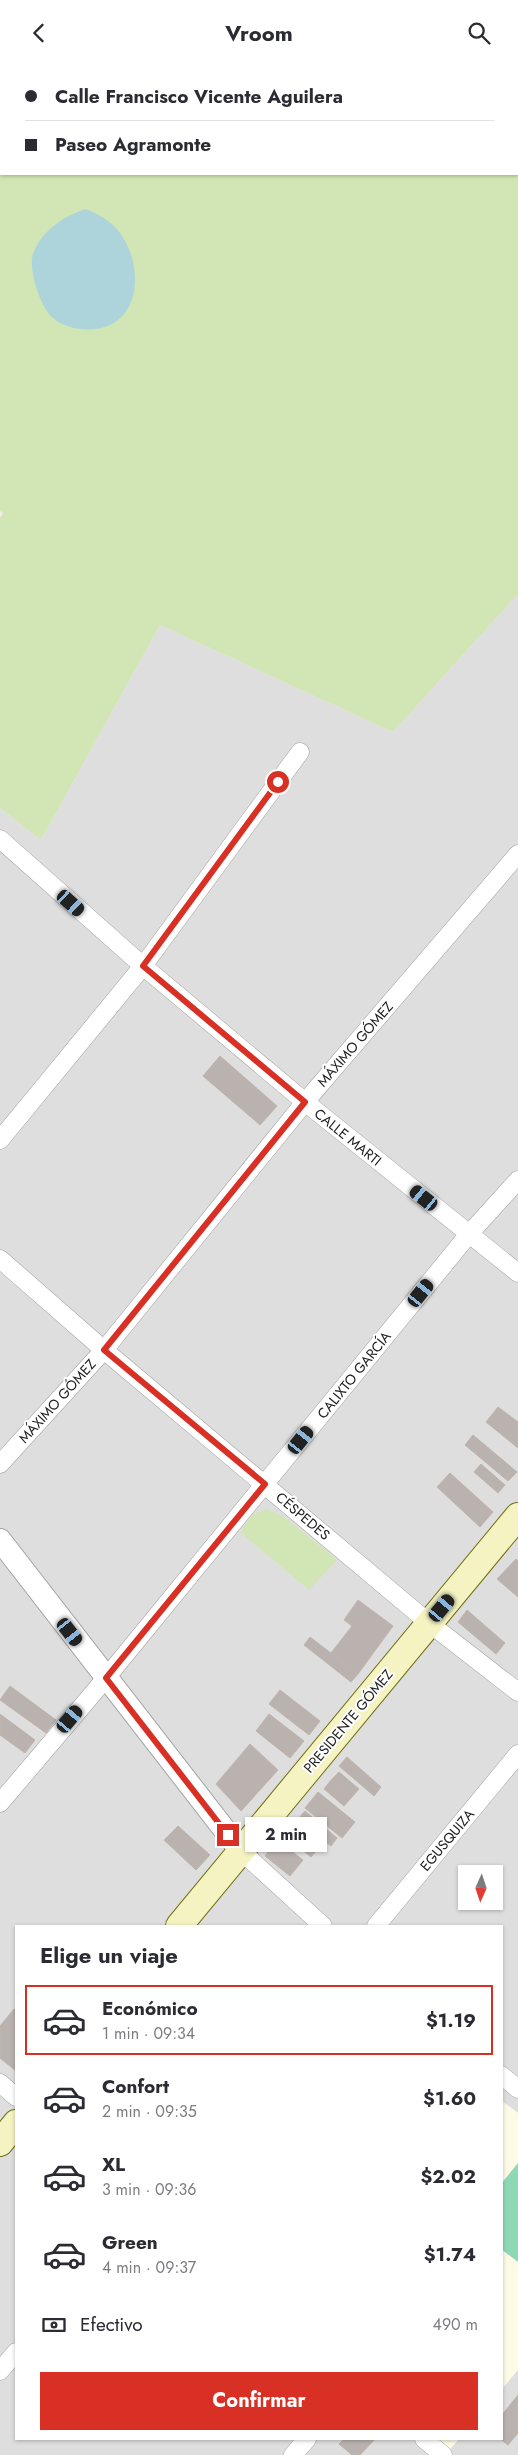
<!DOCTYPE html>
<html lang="es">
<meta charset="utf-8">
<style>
:root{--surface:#fff;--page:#f7f7f7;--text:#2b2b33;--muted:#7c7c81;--line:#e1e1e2;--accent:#d93025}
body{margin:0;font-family:Jost,sans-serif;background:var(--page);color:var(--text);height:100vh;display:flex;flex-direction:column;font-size:19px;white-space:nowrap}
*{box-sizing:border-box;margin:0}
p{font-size:16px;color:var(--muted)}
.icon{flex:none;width:28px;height:28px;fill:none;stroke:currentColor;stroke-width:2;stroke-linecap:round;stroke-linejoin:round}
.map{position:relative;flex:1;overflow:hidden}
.sheet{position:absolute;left:15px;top:1860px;width:488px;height:515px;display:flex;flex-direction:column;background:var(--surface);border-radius:0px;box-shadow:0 1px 4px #0004}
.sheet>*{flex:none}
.banner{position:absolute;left:0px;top:0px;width:519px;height:110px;box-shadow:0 1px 4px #0004;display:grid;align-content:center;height:110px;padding:0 25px;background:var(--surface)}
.needle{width:32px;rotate:183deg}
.controls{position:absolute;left:458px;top:1800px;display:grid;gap:10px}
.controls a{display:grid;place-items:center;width:45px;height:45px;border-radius:0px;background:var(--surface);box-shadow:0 1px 4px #0004;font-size:25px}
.end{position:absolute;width:22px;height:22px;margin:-11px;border:6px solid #d93025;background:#fff;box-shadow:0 0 0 2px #fff}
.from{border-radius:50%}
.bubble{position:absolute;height:35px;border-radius:0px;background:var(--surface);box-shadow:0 1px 4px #0004;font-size:16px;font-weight:700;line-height:35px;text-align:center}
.car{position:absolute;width:15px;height:30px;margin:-15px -8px;border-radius:6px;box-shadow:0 0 4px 1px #0007;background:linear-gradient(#222 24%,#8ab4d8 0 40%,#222 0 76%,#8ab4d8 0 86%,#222 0)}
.banner b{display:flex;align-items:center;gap:18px;height:48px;font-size:19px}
.banner b+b{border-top:1px solid var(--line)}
.banner i{width:12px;height:12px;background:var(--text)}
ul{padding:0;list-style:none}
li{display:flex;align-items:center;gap:15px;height:70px;margin:0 10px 8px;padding:0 15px;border:2px solid transparent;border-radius:0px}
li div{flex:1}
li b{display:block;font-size:19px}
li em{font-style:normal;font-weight:700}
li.active{border-color:var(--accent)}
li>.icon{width:45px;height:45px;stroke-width:1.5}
h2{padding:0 25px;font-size:22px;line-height:60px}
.pay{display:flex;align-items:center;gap:12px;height:55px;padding:0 25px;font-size:19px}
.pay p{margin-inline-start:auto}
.button{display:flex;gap:10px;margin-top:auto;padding:10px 25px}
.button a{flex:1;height:58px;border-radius:0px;background:var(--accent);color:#fff;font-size:20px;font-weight:700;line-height:58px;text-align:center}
header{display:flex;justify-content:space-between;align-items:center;height:65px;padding:0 25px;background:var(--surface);font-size:22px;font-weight:700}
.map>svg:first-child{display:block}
</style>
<header><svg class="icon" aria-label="back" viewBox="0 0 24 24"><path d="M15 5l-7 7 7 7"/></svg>Vroom<svg class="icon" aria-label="search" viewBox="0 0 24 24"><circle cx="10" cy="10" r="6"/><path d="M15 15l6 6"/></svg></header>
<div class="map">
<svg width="518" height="2390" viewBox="0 0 518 2390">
<rect width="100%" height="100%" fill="#f1ede9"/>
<!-- residential -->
<path fill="#dfdede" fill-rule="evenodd" d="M518,529v1861h-518v-1647l41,32 119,-215 233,107zM466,1809h28v27h-28zM16,1861h485v513h-485z"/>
<!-- education -->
<path fill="#fdfbe6" d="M501,2035l17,13v257l-17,20z
M423,2374h36l-14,16z"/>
<!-- grass -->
<path fill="#d1e6b4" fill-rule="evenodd" d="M0,0h518v529l-125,138 -233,-107 -119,215 -41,-32v-290l3,-5 -3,-2zM1,1h517v108h-517z
M267,1444l17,8 53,43 -28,30 -69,-58 13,-18z"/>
<!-- pitch -->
<path fill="#8ed8b5" d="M518,2098v99l-17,-13v-65z"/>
<!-- water -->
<path fill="#add4da" d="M86,144c16,7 29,14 38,30 19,31 16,85 -29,90 -14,2 -33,-2 -43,-12 -12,-11 -24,-48 -19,-63 8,-23 32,-39 53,-45z"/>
<!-- building -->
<path fill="#bab2ae" stroke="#c1b3ac" d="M220,991l57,50 -17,19 -57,-49z
M498,1342l20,15v26l-32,-26z
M473,1370l44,37 -9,9 -43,-36z
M481,1399l24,21 -7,8 -24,-21z
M450,1408l43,39 -13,15 -43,-40z
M516,1494l2,2v36l-21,-18z
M358,1535l35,26 -35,48 -27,-21 21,-27 -8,-6z
M467,1545l38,33 -9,11 -38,-32z
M310,1572l48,37 -7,8 -47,-37z
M10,1621l46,34 -10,13 -46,-33z
M280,1625l40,31 -11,14 -40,-31z
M0,1649l35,26 -10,13 -25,-18z
M269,1649l35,27 -14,17 -34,-27z
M250,1679l28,26 -37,41 -25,-27z
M347,1692l34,30 -7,9 -35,-30z
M339,1707l20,17 -8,9 -20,-18z
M331,1715l20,18 -7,8 -20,-17z
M318,1727l37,30 -13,16 -37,-30z
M305,1746l32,27 -6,8 -33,-27z
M296,1758l26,21 -11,13 -26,-21z
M178,1761l32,29 -14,15 -32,-30z
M277,1775l26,20 -13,16 -25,-20z
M14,1944l2,2v60l-16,-13v-32z
M518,2330v38l-10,12 -8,-6 1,-23z
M344,2374h31l-15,16h-8l-13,-11z"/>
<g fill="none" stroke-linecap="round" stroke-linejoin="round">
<!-- minor casing -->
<g stroke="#a2a2a2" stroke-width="19">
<path id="minor" d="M0,774l143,127 162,136 213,171
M0,1075l143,-174 157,-214
M0,1194l104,91 325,273 89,69
M0,1399l104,-114 201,-248 213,-248
M0,1738l106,-125 363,-444 49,-54
M241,1786l82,75
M376,1861l142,-172
M501,2010l17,14
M0,2018l16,14
M0,2306l16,-19
M424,2374l19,16
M293,2390l14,-16"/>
</g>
<!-- tertiary casing -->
<g stroke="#a2a2a2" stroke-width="24">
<path id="tertiary" d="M0,1475l241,311"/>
</g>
<!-- secondary casing -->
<g stroke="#70710f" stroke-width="28">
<path id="secondary" d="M179,1861l339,-410
M0,2078l16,-20"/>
</g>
<!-- minor -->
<use href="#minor" stroke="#fff" stroke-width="18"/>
<!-- tertiary -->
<use href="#tertiary" stroke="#fff" stroke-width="22"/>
<!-- secondary -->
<use href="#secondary" stroke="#f5f3c2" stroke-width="26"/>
</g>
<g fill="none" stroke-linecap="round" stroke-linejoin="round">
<!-- route -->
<path stroke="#d93025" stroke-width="6" d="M228,1770l-122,-157 159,-194 -161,-134 201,-248 -162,-136 135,-184"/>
</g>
<g text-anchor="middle" stroke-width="4" stroke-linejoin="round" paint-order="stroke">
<!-- street labels -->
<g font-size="14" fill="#212121" stroke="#fff">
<text transform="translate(355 979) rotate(-49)" y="5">MÁXIMO GÓMEZ</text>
<text transform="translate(348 1072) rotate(39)" y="5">CALLE MARTI</text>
<text transform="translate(354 1310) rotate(-51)" y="5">CALIXTO GARCÍA</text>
<text transform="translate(57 1336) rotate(-48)" y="5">MÁXIMO GÓMEZ</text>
<text transform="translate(303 1451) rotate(40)" y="5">CÉSPEDES</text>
<text transform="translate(348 1656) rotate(-50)" y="5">PRESIDENTE GÓMEZ</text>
<text transform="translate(447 1775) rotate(-50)" y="5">EGUSQUIZA</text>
</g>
</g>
</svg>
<div class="controls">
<a><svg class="needle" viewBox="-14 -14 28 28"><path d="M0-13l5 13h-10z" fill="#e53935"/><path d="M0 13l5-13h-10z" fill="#7c7c81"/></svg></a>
</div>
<i class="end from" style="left:278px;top:717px"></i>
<i class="end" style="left:228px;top:1770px"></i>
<div class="bubble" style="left:245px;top:1752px;width:82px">2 min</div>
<i class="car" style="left:71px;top:838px;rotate:132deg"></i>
<i class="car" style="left:424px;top:1133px;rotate:309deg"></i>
<i class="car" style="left:421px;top:1228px;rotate:39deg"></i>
<i class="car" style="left:301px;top:1375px;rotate:39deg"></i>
<i class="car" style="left:442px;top:1543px;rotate:40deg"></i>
<i class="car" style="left:70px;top:1567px;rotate:142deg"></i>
<i class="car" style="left:70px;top:1654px;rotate:40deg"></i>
<div class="banner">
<b><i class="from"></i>Calle Francisco Vicente Aguilera</b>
<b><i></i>Paseo Agramonte</b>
</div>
<section class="sheet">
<h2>Elige un viaje</h2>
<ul>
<li class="active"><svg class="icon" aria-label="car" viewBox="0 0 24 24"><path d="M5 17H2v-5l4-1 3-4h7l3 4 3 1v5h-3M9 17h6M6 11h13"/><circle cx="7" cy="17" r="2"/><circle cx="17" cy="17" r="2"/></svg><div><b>Económico</b><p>1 min · 09:34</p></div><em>$1.19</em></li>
<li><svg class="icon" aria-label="car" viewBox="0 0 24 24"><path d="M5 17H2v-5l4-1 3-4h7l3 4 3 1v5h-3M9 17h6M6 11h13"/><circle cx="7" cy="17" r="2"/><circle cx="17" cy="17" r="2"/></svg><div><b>Confort</b><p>2 min · 09:35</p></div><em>$1.60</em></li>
<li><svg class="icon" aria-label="car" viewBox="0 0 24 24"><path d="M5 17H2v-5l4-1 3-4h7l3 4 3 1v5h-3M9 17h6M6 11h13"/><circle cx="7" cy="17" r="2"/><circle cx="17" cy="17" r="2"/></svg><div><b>XL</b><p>3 min · 09:36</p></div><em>$2.02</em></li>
<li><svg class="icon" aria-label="car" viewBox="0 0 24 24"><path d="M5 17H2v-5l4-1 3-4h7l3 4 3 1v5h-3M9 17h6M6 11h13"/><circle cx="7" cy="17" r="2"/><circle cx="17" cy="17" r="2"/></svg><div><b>Green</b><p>4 min · 09:37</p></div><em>$1.74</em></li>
</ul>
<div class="pay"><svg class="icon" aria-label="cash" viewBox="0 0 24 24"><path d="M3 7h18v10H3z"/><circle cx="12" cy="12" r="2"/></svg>Efectivo<p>490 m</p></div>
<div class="button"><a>Confirmar</a></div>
</section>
</div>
